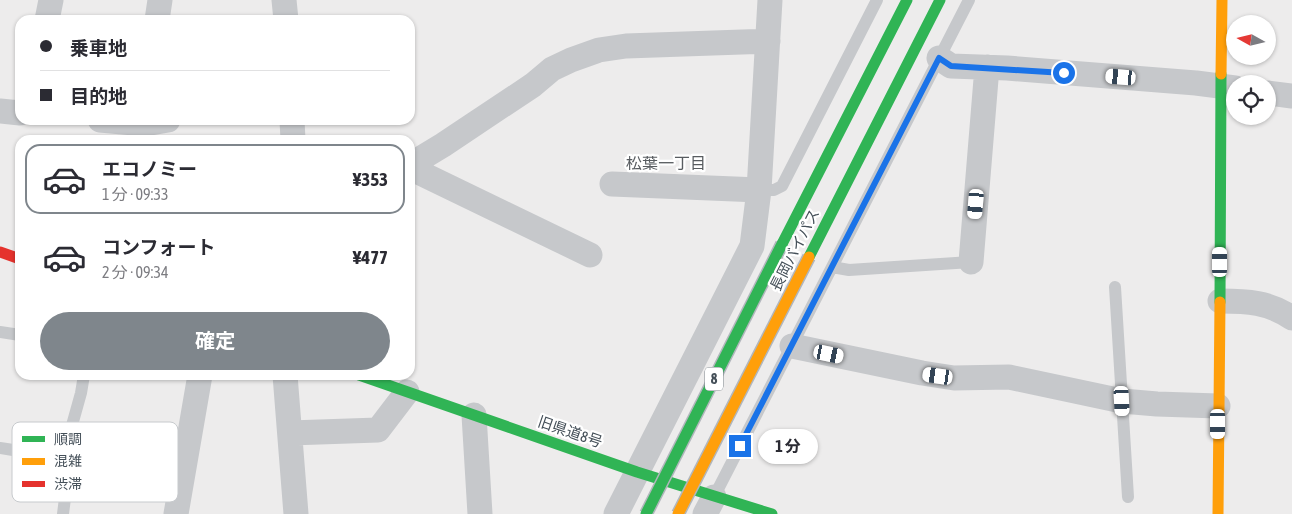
<!DOCTYPE html>
<html lang="ja">
<meta charset="utf-8">
<style>
:root{--surface:#fff;--page:#f2f2f3;--text:#2b2b33;--muted:#7c7c81;--line:#e1e1e2;--accent:#7f868c}
body{margin:0;font-family:"Asap Condensed","Noto Sans JP",sans-serif;background:var(--page);color:var(--text);height:100vh;display:flex;flex-direction:column;font-size:19px;white-space:nowrap}
*{box-sizing:border-box;margin:0}
p{font-size:16px;color:var(--muted)}
.icon{flex:none;width:28px;height:28px;fill:none;stroke:currentColor;stroke-width:2;stroke-linecap:round;stroke-linejoin:round}
.map{position:relative;flex:1;overflow:hidden}
.drawer{position:absolute;left:15px;top:135px;width:400px;height:245px;display:flex;flex-direction:column;background:var(--surface);border-radius:15px;box-shadow:0 1px 4px #0004}
.drawer>*{flex:none}
.guide{position:absolute;left:15px;top:15px;width:400px;height:110px;border-radius:15px;box-shadow:0 1px 4px #0004;display:grid;align-content:center;height:110px;padding:0 25px;background:var(--surface)}
.needle{width:32px;rotate:278deg}
.buttons{position:absolute;left:1226px;top:15px;display:grid;gap:10px}
.buttons a{display:grid;place-items:center;width:50px;height:50px;border-radius:50%;background:var(--surface);box-shadow:0 1px 4px #0004;font-size:25px}
.end{position:absolute;width:22px;height:22px;margin:-11px;border:6px solid #1a73e8;background:#fff;box-shadow:0 0 0 2px #fff}
.from{border-radius:50%}
.bubble{position:absolute;height:35px;border-radius:18px;background:var(--surface);box-shadow:0 1px 4px #0004;font-size:16px;font-weight:700;line-height:35px;text-align:center}
.car{position:absolute;width:15px;height:30px;margin:-15px -8px;border-radius:6px;box-shadow:0 0 4px 1px #0007;background:linear-gradient(#fff 24%,#345 0 40%,#fff 0 76%,#345 0 86%,#fff 0)}
.guide b{display:flex;align-items:center;gap:18px;height:48px;font-size:19px}
.guide b+b{border-top:1px solid var(--line)}
.guide i{width:12px;height:12px;background:var(--text)}
ul{padding:9px 0 0;list-style:none}
li{display:flex;align-items:center;gap:15px;height:70px;margin:0 10px 8px;padding:0 15px;border:2px solid transparent;border-radius:15px}
li div{flex:1}
li b{display:block;font-size:19px}
li em{font-style:normal;font-weight:700}
li.active{border-color:var(--accent)}
li>.icon{width:45px;height:45px;stroke-width:1.5}
.primary-button{display:flex;gap:10px;margin-top:auto;padding:10px 25px}
.primary-button a{flex:1;height:58px;border-radius:30px;background:var(--accent);color:#fff;font-size:20px;font-weight:700;line-height:58px;text-align:center}
.map>svg:first-child{display:block}
</style>
<div class="map">
<svg width="1292" height="514" viewBox="0 0 1292 514">
<rect width="100%" height="100%" fill="#edecec"/>
<g fill="none" stroke-linecap="round" stroke-linejoin="round">
<!-- lane -->
<path stroke="#c6c8cb" stroke-width="12" d="M759,190h15l8,-4 95,-186
M832,267l17,3 122,-8
M1115,287l13,210
M0,332l20,3
M0,448l13,2
M714,497l255,-497
M63,514l3,-24v-33l3,-21 12,-43 3,-18"/>
<!-- street -->
<path stroke="#c6c8cb" stroke-width="25" d="M284,0l2,20
M47,20l4,-20
M157,20l3,-20
M939,58l12,8 56,2 189,15 39,5
M1268,93l24,3
M0,111l20,2
M100,120l45,4 23,-4
M292,120l1,20
M410,165l33,-20 90,-60 19,-16 19,-9 28,-10 27,-4 142,-5
M410,168l180,87
M612,184l147,6
M971,262l16,-195
M1220,301c27,0 49,1 72,17
M792,346l130,27 32,5 55,-1 113,24 35,3 61,2
M285,375l11,139
M474,415l6,99
M290,433l88,-3 29,-38
M176,514l24,-139
M616,514l136,-268 7,-56 11,-190
M705,514l9,-17"/>
<!-- fast -->
<path stroke="#30b455" stroke-width="11" d="M782,244l125,-244
M809,257l131,-257
M1220,302l1,-228
M359,375l278,97 135,42"/>
<!-- slow -->
<path stroke="#ff9f0a" stroke-width="11" d="M1221,74l1,-74
M1218,514l2,-212"/>
<!-- jam -->
<path stroke="#e5322d" stroke-width="11" d="M0,252l20,7"/>
<!-- fast-bridge casing -->
<g stroke="#b1b6bc" stroke-width="14" stroke-linecap="butt">
<path id="fast-bridge" d="M646,514l136,-270"/>
</g>
<!-- slow-bridge casing -->
<g stroke="#b1b6bc" stroke-width="14" stroke-linecap="butt">
<path id="slow-bridge" d="M678,514l131,-257"/>
</g>
<!-- fast-bridge -->
<use href="#fast-bridge" stroke="#30b455" stroke-width="11"/>
<!-- slow-bridge -->
<use href="#slow-bridge" stroke="#ff9f0a" stroke-width="11"/>
</g>
<g fill="none" stroke-linecap="round" stroke-linejoin="round">
<!-- route -->
<path stroke="#1a73e8" stroke-width="6" d="M740,446l199,-388 12,8 113,7"/>
</g>
<g text-anchor="middle" stroke-width="4.5" stroke-linejoin="round" paint-order="stroke">
<!-- shield labels -->
<rect fill="#fff" stroke="#7c848a" stroke-width="1" x="705" y="367.5" width="18" height="23" rx="4"/>
<g font-size="14" font-weight="bold" fill="#444f58">
<text x="714" y="384">8</text>
</g>
<!-- street labels -->
<g font-size="15" fill="#444f58" stroke="#fff">
<text transform="translate(795 250) rotate(-63)" y="5">長岡バイパス</text>
<text transform="translate(570 432) rotate(19)" y="5">旧県道8号</text>
</g>
<!-- neighbourhood labels -->
<g font-size="16" fill="#585c60" stroke="#fff">
<text x="666" y="169">松葉一丁目</text>
</g>
</g>
<!-- legend -->
<rect x="12" y="422" width="166" height="80" rx="8" fill="#fff" stroke="#c7cacd" stroke-width="1"/>
<rect x="22" y="436" width="23" height="6" fill="#30b455"/>
<rect x="22" y="458" width="23" height="7" fill="#ff9f0a"/>
<rect x="22" y="481" width="23" height="6" fill="#e5322d"/>
<g font-size="14" fill="#444f58">
<text x="54" y="444">順調</text>
<text x="54" y="466">混雑</text>
<text x="54" y="489">渋滞</text>
</g>
</svg>
<div class="buttons">
<a><svg class="needle" viewBox="-14 -14 28 28"><path d="M0-13l5 13h-10z" fill="#e53935"/><path d="M0 13l5-13h-10z" fill="#7c7c81"/></svg></a>
<a><svg class="icon" aria-label="locate" viewBox="0 0 24 24"><circle cx="12" cy="12" r="6"/><path d="M12 2v4M12 18v4M2 12h4M18 12h4"/></svg></a>
</div>
<i class="end from" style="left:1064px;top:73px"></i>
<i class="end" style="left:740px;top:446px"></i>
<div class="bubble" style="left:758px;top:429px;width:60px">1 分</div>
<i class="car" style="left:1121px;top:77px;rotate:275deg"></i>
<i class="car" style="left:976px;top:204px;rotate:185deg"></i>
<i class="car" style="left:1220px;top:262px;rotate:0deg"></i>
<i class="car" style="left:829px;top:354px;rotate:102deg"></i>
<i class="car" style="left:938px;top:376px;rotate:278deg"></i>
<i class="car" style="left:1122px;top:401px;rotate:177deg"></i>
<i class="car" style="left:1218px;top:424px;rotate:180deg"></i>
<div class="guide">
<b><i class="from"></i>乗車地</b>
<b><i></i>目的地</b>
</div>
<section class="drawer">
<ul>
<li class="active"><svg class="icon" aria-label="car" viewBox="0 0 24 24"><path d="M5 17H2v-5l4-1 3-4h7l3 4 3 1v5h-3M9 17h6M6 11h13"/><circle cx="7" cy="17" r="2"/><circle cx="17" cy="17" r="2"/></svg><div><b>エコノミー</b><p>1 分 · 09:33</p></div><em>¥353</em></li>
<li><svg class="icon" aria-label="car" viewBox="0 0 24 24"><path d="M5 17H2v-5l4-1 3-4h7l3 4 3 1v5h-3M9 17h6M6 11h13"/><circle cx="7" cy="17" r="2"/><circle cx="17" cy="17" r="2"/></svg><div><b>コンフォート</b><p>2 分 · 09:34</p></div><em>¥477</em></li>
</ul>
<div class="primary-button"><a>確定</a></div>
</section>
</div>
